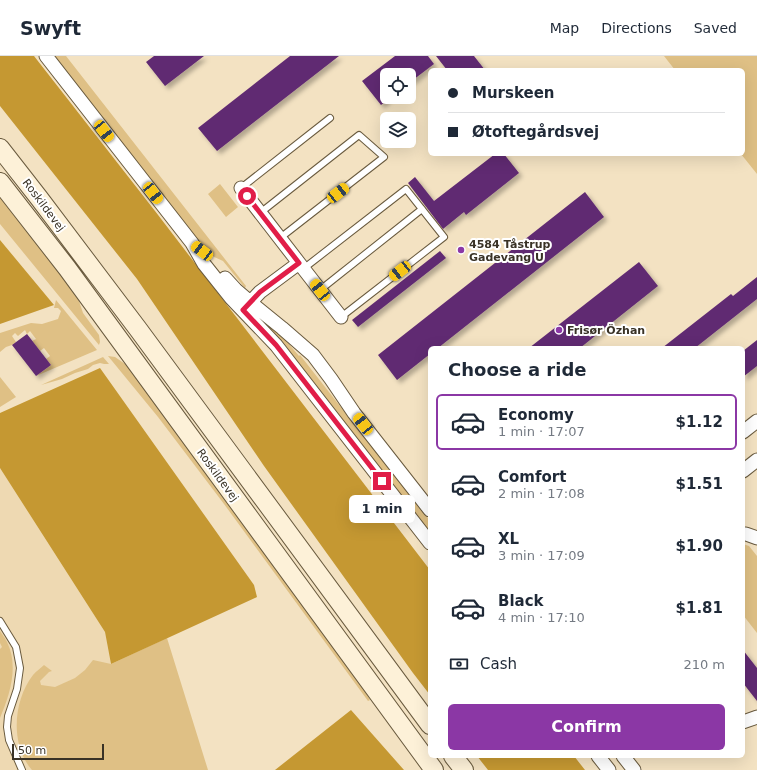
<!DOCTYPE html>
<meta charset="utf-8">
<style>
:root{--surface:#fff;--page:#f2f2f3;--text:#1f2937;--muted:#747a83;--line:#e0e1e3;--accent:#8b37a5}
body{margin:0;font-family:"DejaVu Sans",sans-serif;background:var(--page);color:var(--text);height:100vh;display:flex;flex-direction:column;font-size:15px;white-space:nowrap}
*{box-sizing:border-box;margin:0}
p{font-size:13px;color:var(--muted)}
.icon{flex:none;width:22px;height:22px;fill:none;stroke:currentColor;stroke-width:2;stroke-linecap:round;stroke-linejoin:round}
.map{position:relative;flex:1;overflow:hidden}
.drawer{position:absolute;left:428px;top:290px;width:317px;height:412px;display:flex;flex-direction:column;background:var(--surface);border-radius:6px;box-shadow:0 4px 16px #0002}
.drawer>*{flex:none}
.top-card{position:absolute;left:428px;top:12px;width:317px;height:88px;border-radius:6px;box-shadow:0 4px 16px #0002;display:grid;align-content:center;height:88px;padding:0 20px;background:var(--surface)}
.tools{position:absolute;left:380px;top:12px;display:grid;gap:8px}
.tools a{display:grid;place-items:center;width:36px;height:36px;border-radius:6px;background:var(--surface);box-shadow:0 4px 16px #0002;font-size:20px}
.scale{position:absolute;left:12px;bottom:10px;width:92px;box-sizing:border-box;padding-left:4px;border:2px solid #393226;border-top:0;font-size:11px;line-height:14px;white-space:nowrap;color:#393226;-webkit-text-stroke:3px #fff;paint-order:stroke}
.end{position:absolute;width:18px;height:18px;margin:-9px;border:5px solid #e11d48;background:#fff;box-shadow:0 0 0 2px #fff}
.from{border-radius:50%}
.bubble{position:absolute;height:28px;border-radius:6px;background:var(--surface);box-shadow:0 4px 16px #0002;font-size:13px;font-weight:600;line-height:28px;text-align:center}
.car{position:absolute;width:12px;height:24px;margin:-12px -6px;border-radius:5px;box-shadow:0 0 3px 1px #0007;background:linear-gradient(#f5c518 24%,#345 0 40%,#f5c518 0 76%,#345 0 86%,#f5c518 0)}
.top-card b{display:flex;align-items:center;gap:14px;height:38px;font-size:15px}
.top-card b+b{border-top:1px solid var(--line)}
.top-card i{width:10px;height:10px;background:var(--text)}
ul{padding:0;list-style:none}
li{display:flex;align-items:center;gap:12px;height:56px;margin:0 8px 6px;padding:0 12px;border:2px solid transparent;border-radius:6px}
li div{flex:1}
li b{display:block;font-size:15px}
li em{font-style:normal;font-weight:600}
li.active{border-color:var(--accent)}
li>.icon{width:36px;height:36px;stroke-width:1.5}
h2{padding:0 20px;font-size:18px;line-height:48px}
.pay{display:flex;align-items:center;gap:10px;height:44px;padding:0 20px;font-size:15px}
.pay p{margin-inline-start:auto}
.primary-button{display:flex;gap:8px;margin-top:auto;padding:8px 20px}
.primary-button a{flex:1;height:46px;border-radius:6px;background:var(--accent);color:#fff;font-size:16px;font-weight:600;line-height:46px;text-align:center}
header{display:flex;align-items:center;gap:24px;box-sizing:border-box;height:56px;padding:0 20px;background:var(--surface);border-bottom:1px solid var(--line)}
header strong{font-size:19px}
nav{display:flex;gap:22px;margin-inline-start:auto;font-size:14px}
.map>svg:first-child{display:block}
</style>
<header>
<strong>Swyft</strong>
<nav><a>Map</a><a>Directions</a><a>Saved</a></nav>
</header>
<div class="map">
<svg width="757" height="714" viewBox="0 0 757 714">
<defs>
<filter id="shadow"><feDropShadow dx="3.5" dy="3.5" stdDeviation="2" flood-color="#0004"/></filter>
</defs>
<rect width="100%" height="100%" fill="#f3e2c2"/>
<!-- built -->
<path fill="#eed9b2" d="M0,412l105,164 25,138h-130z"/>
<!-- green -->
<path fill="#dfc085" d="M54,0h12l180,230 -1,2 -22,-27 -13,-6z
M664,0h93v118l-16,-20h2v-84h-68z
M220,128l18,23 -12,10 -18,-23z
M0,137l57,76 21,29 5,15 16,22 1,7 -1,3 -99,-121z
M56,244l41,50 -61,26 15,-11 -5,-6 4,-3 -6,-8 -4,3 -8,-10 4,-2 -6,-8 -3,3 -2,-4 -7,6 -3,-3 -3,3 4,6 -4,3 -6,2 -6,5v-19l31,-10 11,1 16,-5 3,-8 -3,-3h-4z
M260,261l22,19 17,20 1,-1 130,166v13l-153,-195 -8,-12 -2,-1z
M108,300l7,1 13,9 229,310 13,24 -2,1 -144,-197 -66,-87z
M103,301l6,7h-5l-4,-1 -7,2 -5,4 -13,4 -13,6 -21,6z
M0,321l16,20 -16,10z
M743,488l6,2 8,10v77l-14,-18z
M0,575c2,3 5,7 7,11 12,24 3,52 -7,76v-69l2,-2 -2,-4z
M167,582l41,132h-176c-22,-25 -19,-69 1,-95 3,-4 8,-7 11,-10l8,6 -3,1 -9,9 1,4 14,2 20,-9 10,-8 8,-10 18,4z"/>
<!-- forest -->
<path fill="#c59832" d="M0,0h34l121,155 275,359v125l-17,-22 -149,-207 -127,-187 -137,-173z
M0,184l54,65 -54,19z
M100,312l154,217 3,12 -146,67 -6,-32 -105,-164v-55z
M351,654l53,60h-129z
M477,700h97l11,14h-97z"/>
<!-- building -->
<path fill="#612b72" filter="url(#shadow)" d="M154,0h50l-39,30 -19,-24z
M290,0h49l-122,95 -19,-23z
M395,0h33l6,8 -25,19v-8h-22v25l-6,5 -19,-24z
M436,0h38l11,14h-38z
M495,98h9l15,19 -53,42 -2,-3 -21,17 -35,-46 7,-6 19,24z
M585,136l19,25 -166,131h-8v6l-33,26 -19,-25z
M440,195l6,7 -88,69 -6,-7z
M639,206l19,24 -78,62h-51z
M757,221v22l-62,49h-33l69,-54 2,2z
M27,278l24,31 -15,11 -24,-31z
M757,284v26l-14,11v-26z
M743,594l14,18v33l-14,-18z"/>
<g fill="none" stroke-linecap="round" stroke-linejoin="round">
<!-- lane casing -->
<g stroke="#695a3e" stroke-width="8">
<path id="lane" d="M241,132l89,-70
M260,157l99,-78 25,22 -104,81
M303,213l103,-80 38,48 -103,80
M320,234l102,-81
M0,565l16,26 4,21 -3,21 -9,27 -1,11 2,13 13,30"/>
</g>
<!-- street casing -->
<g stroke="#695a3e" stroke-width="15">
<path id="street" d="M46,0l146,187 12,21 27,34 45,47 154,198
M241,132l58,75 -39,29 -15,16
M299,207l42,54
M225,222l11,12 14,12 32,26 31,27 18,24 23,34 76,97
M743,376l14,-11
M743,415l14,-11
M743,478h3l11,4
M743,666l14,-5
M598,700l11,14
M623,700l11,14"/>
</g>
<!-- secondary casing -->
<g stroke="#695a3e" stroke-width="20">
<path id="secondary" d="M0,92l39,50 99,131 292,396
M0,126l67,86 367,502
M453,700l11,14"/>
</g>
<!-- lane -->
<use href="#lane" stroke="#fff" stroke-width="6"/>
<!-- street -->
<use href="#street" stroke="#fff" stroke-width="13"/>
<!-- secondary -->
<use href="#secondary" stroke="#fdf1d8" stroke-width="18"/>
</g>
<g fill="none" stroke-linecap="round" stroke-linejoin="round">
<!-- route -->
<path stroke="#e11d48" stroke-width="5" d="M247,140l52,67 -39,29 -17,18 33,35 106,136"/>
</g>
<!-- markers -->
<g fill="#8b37a5" stroke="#fff" stroke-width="1.5">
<circle cx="461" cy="194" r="4"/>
<circle cx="559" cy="274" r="4"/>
</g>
<g text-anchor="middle" stroke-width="4" stroke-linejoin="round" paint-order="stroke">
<!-- street labels -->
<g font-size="11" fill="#393226" stroke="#fff">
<text transform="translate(44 149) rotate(53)" y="4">Roskildevej</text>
<text transform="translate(218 419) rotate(54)" y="4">Roskildevej</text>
</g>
<!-- poi labels -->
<g font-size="11" font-weight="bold" fill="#393226" stroke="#fff" text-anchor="start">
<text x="469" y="192">4584 Tåstrup<tspan x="469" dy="13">Gadevang U</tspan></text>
<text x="567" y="278">Frisør Özhan</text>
</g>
</g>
</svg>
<div class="tools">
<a><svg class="icon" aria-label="locate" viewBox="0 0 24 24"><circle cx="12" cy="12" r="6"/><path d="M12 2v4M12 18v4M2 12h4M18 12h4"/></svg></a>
<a><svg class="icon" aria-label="layers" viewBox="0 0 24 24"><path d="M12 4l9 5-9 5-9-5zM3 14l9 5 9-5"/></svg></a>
</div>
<div class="scale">50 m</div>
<i class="end from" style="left:247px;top:140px"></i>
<i class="end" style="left:382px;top:425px"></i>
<div class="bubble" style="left:349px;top:439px;width:66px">1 min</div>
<i class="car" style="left:104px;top:75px;rotate:142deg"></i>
<i class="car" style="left:153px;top:137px;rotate:142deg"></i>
<i class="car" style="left:338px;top:137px;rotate:52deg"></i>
<i class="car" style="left:202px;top:195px;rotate:307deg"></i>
<i class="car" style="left:400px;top:215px;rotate:232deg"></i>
<i class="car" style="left:320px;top:234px;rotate:322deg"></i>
<i class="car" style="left:363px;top:368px;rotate:322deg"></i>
<div class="top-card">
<b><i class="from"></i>Murskeen</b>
<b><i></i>Øtoftegårdsvej</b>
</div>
<section class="drawer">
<h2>Choose a ride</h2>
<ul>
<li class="active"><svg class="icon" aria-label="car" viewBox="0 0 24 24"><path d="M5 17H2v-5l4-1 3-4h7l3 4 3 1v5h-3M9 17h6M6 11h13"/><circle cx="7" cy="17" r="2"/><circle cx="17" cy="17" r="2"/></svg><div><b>Economy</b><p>1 min · 17:07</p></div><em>$1.12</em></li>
<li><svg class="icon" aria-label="car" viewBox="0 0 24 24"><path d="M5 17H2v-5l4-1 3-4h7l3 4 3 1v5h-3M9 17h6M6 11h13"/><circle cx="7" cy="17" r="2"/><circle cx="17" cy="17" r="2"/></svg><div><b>Comfort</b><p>2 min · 17:08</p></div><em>$1.51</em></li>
<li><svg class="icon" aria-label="car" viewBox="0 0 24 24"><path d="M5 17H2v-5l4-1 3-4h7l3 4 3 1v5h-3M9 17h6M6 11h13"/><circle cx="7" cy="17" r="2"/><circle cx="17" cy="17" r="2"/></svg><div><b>XL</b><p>3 min · 17:09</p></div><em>$1.90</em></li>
<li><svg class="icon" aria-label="car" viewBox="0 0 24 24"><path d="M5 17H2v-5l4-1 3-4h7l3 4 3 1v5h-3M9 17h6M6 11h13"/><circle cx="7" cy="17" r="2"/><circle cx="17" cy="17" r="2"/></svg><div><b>Black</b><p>4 min · 17:10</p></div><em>$1.81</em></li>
</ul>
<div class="pay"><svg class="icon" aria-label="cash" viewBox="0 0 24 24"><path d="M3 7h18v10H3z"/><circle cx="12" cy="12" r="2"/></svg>Cash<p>210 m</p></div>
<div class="primary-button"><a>Confirm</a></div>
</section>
</div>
